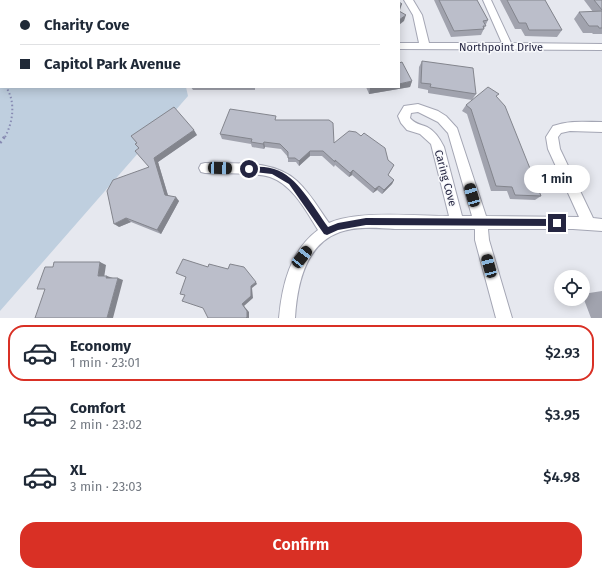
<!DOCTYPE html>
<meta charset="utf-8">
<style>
:root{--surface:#fff;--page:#f2f2f3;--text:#1f2937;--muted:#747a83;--line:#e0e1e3;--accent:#d93025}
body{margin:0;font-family:"Fira Sans",sans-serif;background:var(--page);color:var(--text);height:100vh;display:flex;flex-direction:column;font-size:15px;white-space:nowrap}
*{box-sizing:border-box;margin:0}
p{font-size:13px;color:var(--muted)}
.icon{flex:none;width:22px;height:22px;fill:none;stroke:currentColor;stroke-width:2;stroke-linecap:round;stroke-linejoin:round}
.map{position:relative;height:318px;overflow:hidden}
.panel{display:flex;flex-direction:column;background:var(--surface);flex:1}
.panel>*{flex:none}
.guide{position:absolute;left:0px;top:0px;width:400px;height:88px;box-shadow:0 2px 10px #0003;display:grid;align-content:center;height:88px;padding:0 20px;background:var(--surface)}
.tools{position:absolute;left:554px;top:270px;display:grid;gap:8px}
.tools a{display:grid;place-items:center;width:36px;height:36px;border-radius:50%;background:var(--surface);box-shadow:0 2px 10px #0003;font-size:20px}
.end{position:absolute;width:18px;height:18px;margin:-9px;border:5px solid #242541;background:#fff;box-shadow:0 0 0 2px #fff}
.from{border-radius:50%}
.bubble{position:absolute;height:28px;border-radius:14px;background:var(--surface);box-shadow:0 2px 10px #0003;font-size:13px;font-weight:600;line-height:28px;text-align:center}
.car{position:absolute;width:12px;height:24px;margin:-12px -6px;border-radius:5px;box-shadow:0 0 3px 1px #0007;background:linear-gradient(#222 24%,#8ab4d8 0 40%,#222 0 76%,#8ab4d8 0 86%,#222 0)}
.guide b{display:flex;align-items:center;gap:14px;height:38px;font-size:15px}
.guide b+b{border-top:1px solid var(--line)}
.guide i{width:10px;height:10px;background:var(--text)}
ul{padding:7px 0 0;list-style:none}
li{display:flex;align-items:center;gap:12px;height:56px;margin:0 8px 6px;padding:0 12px;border:2px solid transparent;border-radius:16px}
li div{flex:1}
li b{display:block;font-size:15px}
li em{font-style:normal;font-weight:600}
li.current{border-color:var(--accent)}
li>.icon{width:36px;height:36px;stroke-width:1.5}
.cta{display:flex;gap:8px;margin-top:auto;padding:8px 20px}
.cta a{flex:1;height:46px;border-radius:16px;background:var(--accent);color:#fff;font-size:16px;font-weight:600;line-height:46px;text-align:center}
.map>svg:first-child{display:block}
</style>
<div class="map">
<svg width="602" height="318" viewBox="0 0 602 318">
<rect width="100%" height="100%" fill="#e6e8ef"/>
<!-- green -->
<path fill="#bfcfdf" d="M0,0l149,1h-148v86h185l2,9 -188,215z"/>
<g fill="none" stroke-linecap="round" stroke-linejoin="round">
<!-- minor casing -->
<g stroke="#a4a6b4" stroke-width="2">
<path id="minor" d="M218,0h11v1h-11z
M404,0h9l9,15 7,28h73l-19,-43h8l20,43 91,1v6l-203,-1v-6h20l-6,-28z
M418,104l20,7 8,5 11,12 29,88 93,1 -31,-68 -2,-12 7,-11c16,-6 32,-4 49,-4v10l-32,-1 -9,2 -3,4 2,12 33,69 9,1v12l-29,-2h-85l1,11 23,78h-16l-21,-78v-11c-27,0 -53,0 -80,0 -17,-1 -38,-3 -55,3 -35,12 -43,53 -45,86h-16c3,-33 11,-67 39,-88 -12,-19 -25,-45 -48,-53 -17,-5 -47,-3 -65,-4l-4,-1 -2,-4 2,-4 4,-1c31,1 68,-4 92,18 13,12 22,28 32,42 29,-13 87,-7 120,-7l-18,-72 -11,-10 -13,-4 -6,-7 -3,-7 6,-10zM418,112l20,10 10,11 24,83h-10l-18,-69c-4,-8 -9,-16 -17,-20 -7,-3 -12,-3 -17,-9l1,-5z"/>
</g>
<!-- path-far1 -->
<path stroke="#878ab2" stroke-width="2" stroke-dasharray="1.5 2.5" stroke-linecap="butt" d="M5,137c8,-15 11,-35 1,-50"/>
<!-- path -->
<path stroke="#878ab2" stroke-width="3" stroke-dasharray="2 3.5" stroke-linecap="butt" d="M0,143l5,-7"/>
<!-- minor -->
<use href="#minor" fill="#fff" fill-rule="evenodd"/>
</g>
<!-- wall -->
<path fill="#a1a3ae" d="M434,0h43l11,20 -7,15 -30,2z
M500,0h45l17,30 -5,7 -32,-1 -4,-7h-6z
M584,0h18v34h-9l-1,-1h-9l-9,-14 5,-7h14z
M422,61l54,33 -4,6 -44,-7v-3l-10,-2 1,-21z
M412,81l-2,6 -41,7 -3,-7h33z
M191,87h64v3h-62z
M497,97l44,99 -6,4 -25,-1 -3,-8h-16l-24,-77 -5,-3 4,-6z
M276,120l58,23 54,17 6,5 -6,10 6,5 -2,4 -10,10 -5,-4 -4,3 -21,-18 -3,2 -14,-12 -1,2 -12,-11h-12l-11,10 -3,-4h-8v-5l-7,-8 -16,-2 -1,2 -12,-2 -1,-3 -29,-5 -2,-5z
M197,135l-39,27 10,33 11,6 -18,33 -30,-12 -12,5 30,-60 -10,-18 -4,-5 2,-1 -6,-7z
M602,291v27h-11l-8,-21v-3z"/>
<!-- shaded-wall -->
<path fill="#83858d" d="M402,4l-2,6 -1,1v-5z
M406,15l-2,6 -5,4v-5z
M412,81l-2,6 -41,7 1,-6 8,-1h21v-3z
M194,130l3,5 -39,27 11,37 -4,-4 -11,-37z
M264,142l1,5 -1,2 -1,-5z
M310,151v5l-11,10v-5z
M353,170l-1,5 -3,2 1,-4z
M394,180l-2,4 -10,10 2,-4z
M379,186l-2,4 -4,3 2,-4z
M176,197l3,4 -18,33 -4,-4z
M126,218l5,4 -12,5 -5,-3z
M100,262l6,3 -2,13 -6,-2z
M107,276l6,2h-7z
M118,278l5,2 -10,38h-6z
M256,282l1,2 -5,4 1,10 -9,8 5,6v6h-3l-4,-14 9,-18z"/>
<!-- building -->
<path fill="#bbbeca" stroke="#83858d" d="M140,0h61l1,1h-61z
M257,0h138l2,1h-139z
M439,0h38l11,20 -5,1 3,5h-3l1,3 -30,2z
M507,0h38l17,30h-33l-3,-7h-7z
M594,0h8v10z
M399,2l3,2 -3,2z
M399,11l7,4 -7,5z
M602,11v17h-3l-1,-2h-9l-10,-14z
M422,61l51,7 3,26 -46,-7 1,-3 -10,-1z
M402,62l10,19 -13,3v-21z
M370,87h8l-8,1z
M488,87l11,7 -3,2 9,10 36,90 -26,-1 -3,-8 -16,-1 -25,-77 -5,-4z
M174,107l20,23 -40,28 11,37 11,2 -19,33 -31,-12 -12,6 -7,-33 6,-11 36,-13 -14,-16 4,-3 -4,-4 2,-1 -6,-7z
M230,109l46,7 -1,4h54l4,3 1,20 15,-12 7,1 5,4 3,-3 21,15 3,12 6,5 -6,10 6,5 -10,10 -5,-4 -4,3 -22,-19 -3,3 -15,-13v2l-12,-11h-13l-11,10 -4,-3h-7v-6l-8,-8 -16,-2 -1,2 -12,-2 1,-3 -32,-5z
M183,259l25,8 1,-3 19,5 2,-5 14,3 12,15 -5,4v10l-9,8 5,7v6l-1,1h-38l-5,-10 -21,-7 3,-6 -5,-1 6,-17 -10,-4z
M54,262h46l-2,14h9l-1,2h12l-11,40h-72l10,-29h-8l8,-22h8z"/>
<!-- route -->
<path fill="#242541" d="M249,166c8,1 17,0 25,3 23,6 40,39 54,58l10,-4 28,-5 191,1 4,4 -4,3 -191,-1 -28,5 -11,5 -3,-1 -35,-50 -17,-10 -26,-3v-4z"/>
<g text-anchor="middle" stroke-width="3" stroke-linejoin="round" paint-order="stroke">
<!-- street labels -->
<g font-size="11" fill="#242541" stroke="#f7f8fb">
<text x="501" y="51">Northpoint Drive</text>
<text transform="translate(446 178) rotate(75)" y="4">Caring Cove</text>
</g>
</g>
</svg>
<div class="tools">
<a><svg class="icon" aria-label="locate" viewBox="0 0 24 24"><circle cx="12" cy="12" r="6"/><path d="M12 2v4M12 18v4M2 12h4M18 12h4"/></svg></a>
</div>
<i class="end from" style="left:249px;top:169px"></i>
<i class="end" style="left:557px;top:223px"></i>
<div class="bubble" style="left:524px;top:165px;width:66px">1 min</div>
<i class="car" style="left:220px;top:168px;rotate:92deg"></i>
<i class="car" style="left:472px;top:195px;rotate:344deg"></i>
<i class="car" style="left:302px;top:257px;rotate:38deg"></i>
<i class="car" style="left:489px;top:266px;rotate:345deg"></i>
<div class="guide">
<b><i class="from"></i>Charity Cove</b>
<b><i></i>Capitol Park Avenue</b>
</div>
</div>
<section class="panel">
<ul>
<li class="current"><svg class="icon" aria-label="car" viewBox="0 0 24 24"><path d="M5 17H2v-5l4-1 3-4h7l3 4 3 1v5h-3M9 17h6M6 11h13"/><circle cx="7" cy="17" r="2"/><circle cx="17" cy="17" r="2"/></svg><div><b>Economy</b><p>1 min · 23:01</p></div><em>$2.93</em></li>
<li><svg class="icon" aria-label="car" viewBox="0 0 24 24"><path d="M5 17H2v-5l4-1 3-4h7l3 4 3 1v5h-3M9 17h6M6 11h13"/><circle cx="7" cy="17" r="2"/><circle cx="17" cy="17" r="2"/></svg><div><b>Comfort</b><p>2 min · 23:02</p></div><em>$3.95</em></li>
<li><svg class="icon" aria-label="car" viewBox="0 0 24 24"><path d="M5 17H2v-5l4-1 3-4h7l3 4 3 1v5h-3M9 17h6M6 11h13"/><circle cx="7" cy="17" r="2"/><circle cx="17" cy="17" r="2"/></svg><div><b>XL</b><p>3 min · 23:03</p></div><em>$4.98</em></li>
</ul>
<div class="cta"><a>Confirm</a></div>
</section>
